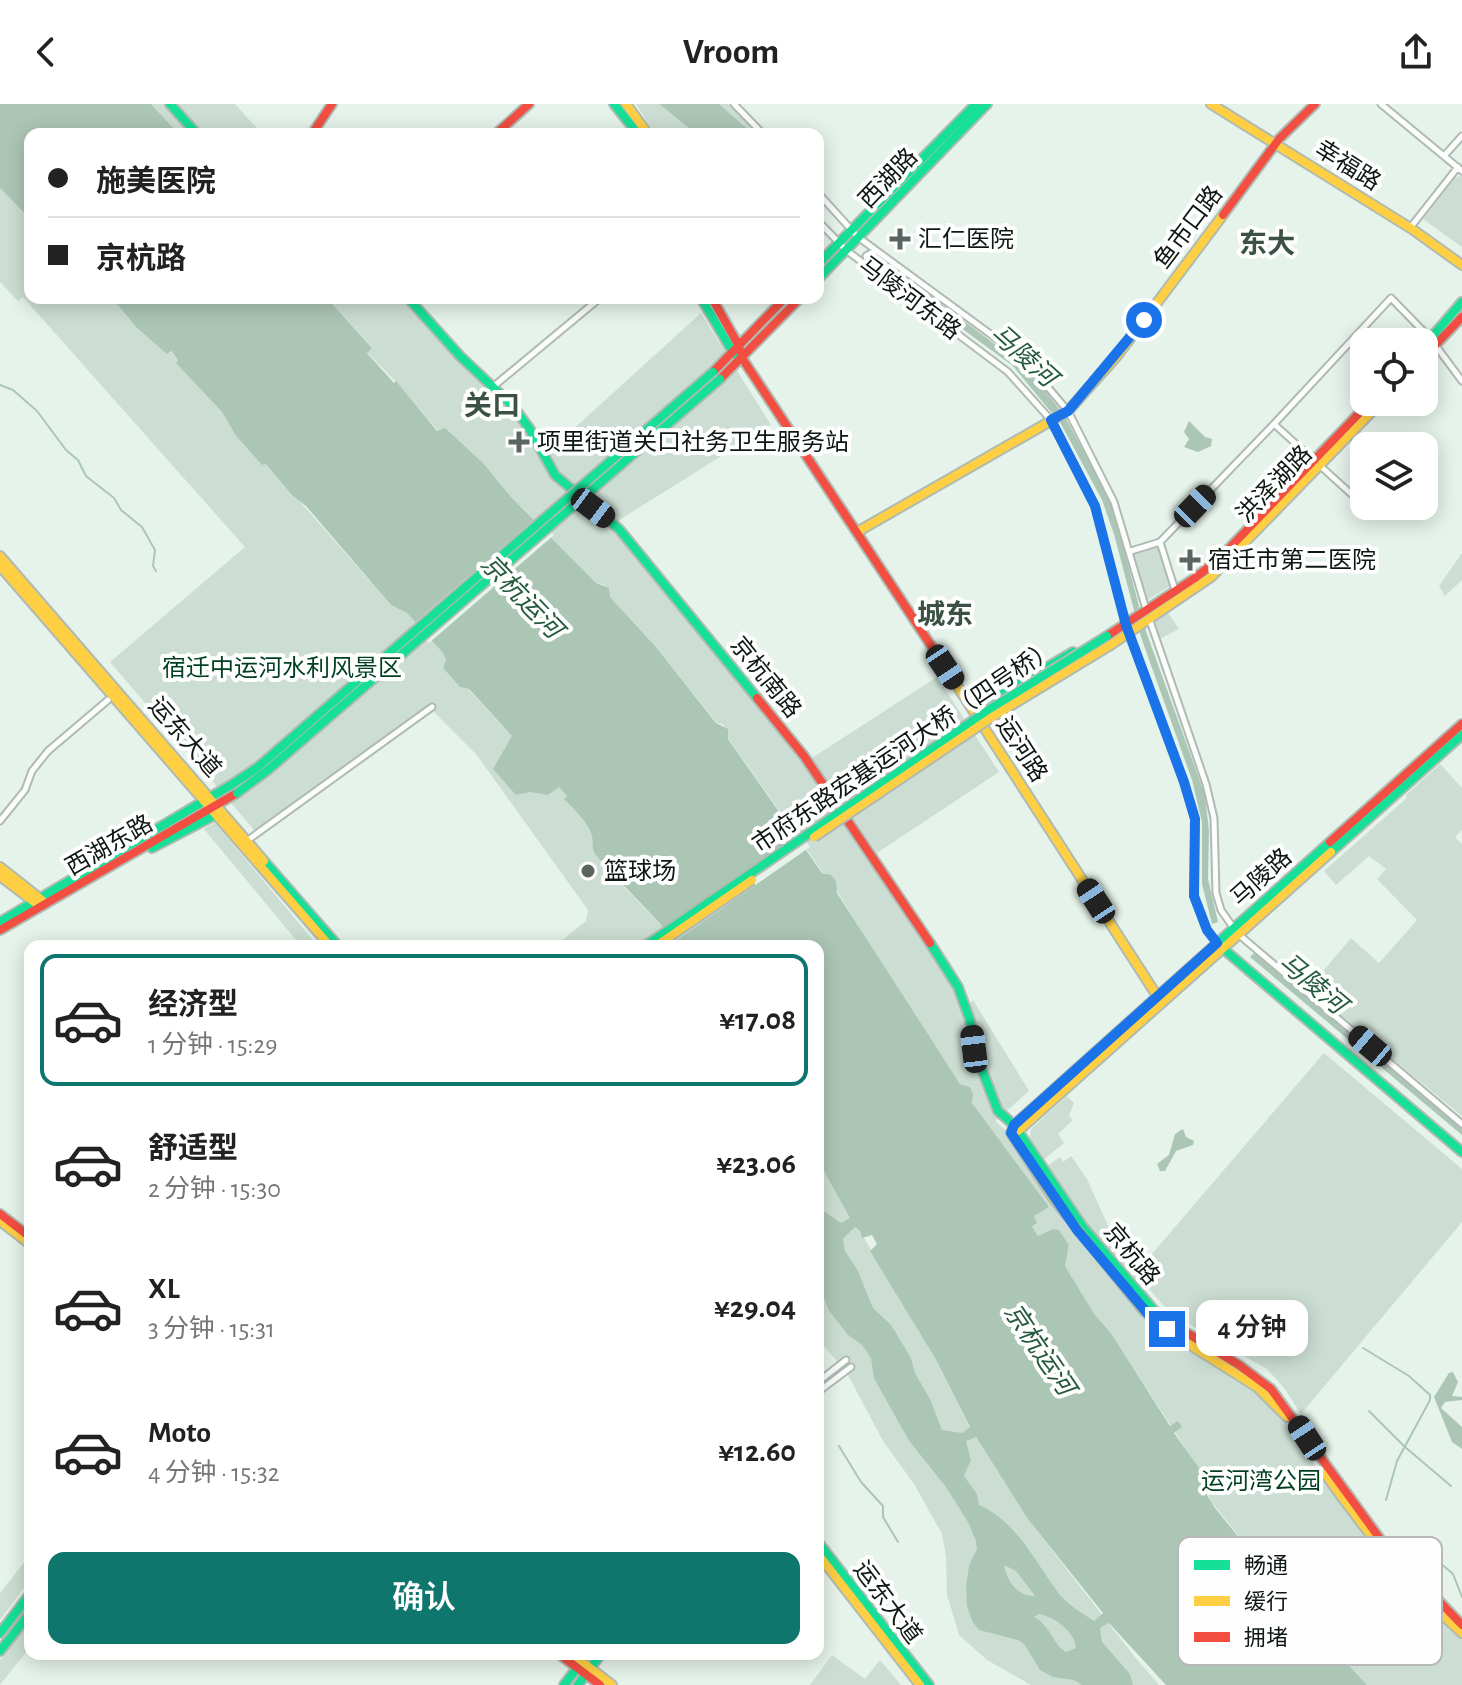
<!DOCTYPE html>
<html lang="zh">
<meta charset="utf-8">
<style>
:root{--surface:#fff;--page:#f2f2f2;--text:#222;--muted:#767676;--line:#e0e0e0;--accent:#0f766e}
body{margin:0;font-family:"Alegreya Sans","Noto Sans SC",sans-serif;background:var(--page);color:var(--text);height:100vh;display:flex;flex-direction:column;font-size:30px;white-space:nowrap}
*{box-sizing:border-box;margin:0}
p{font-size:26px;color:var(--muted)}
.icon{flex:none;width:44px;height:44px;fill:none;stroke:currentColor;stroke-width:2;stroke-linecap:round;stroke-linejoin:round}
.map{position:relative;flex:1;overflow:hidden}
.details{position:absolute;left:24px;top:836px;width:800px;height:720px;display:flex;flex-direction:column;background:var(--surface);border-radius:16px;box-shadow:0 4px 20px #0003}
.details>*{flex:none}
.hud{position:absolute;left:24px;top:24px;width:800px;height:176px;border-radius:16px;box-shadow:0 4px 20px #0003;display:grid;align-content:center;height:176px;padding:0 24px;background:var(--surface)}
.controls{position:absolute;left:1350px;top:224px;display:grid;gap:16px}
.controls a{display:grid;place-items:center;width:88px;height:88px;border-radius:16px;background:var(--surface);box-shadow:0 4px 20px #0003;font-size:40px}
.end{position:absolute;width:36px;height:36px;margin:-18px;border:10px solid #1a73e8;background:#fff;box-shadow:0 0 0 4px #fff}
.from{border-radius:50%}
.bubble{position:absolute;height:56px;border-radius:16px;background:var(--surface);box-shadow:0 4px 20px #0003;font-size:26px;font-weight:600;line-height:56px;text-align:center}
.car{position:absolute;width:24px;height:48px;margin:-24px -12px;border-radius:10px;box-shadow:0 0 6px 2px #0007;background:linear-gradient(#222 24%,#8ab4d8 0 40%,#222 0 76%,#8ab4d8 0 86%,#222 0)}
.hud b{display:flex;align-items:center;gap:28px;height:76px;font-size:30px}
.hud b+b{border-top:2px solid var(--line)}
.hud i{width:20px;height:20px;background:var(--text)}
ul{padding:14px 0 0;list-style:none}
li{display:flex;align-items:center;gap:24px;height:132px;margin:0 16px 12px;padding:0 8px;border:4px solid transparent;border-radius:16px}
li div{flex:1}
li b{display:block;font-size:30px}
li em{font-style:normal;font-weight:600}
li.current{border-color:var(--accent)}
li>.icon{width:72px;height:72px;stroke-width:1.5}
.action{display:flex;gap:16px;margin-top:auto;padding:16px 24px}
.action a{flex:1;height:92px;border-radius:16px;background:var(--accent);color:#fff;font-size:32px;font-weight:600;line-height:92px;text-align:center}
header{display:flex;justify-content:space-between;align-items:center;height:104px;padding:0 24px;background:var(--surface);font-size:36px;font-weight:600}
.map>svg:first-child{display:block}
</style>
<header><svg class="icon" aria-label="back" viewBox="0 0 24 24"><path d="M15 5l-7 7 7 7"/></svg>Vroom<svg class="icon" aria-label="share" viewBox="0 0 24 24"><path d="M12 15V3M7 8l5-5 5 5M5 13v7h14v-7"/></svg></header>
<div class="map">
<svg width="1462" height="1581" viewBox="0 0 1462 1581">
<rect width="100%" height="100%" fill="#e5f3ea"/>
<!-- green -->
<path fill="#ccded3" d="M151,0h13l27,30h-12z
M173,0h62l27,30h-62z
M636,0h92l29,30h-102z
M1462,71v72l-39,-28 32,-41z
M0,84l30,31v79h82l25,30 31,26 2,-3 8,9 -1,3 45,49 14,24 26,29 4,-2 125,142 16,8 36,40 3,7 -3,8 17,19 8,2 91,97 8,10 -2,3c9,11 20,21 26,35 4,8 2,16 7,23 25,33 56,57 81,89h-124l31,-25 2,-11 -112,-156 -48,-48 -173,125 -145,-169 135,-115 -222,-250 -5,4 -18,-19z
M327,194h78l91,93 31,38 29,53 61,48 157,195 72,98 113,171 9,12 5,-6 56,91 -34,30 31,27 36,56 57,77 70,69 53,26 36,34 59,88 47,62 60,60 5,10 13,10v45h-95l-71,-77 -86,-108 -4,-20 -95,-147 -16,-18 -30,-49 4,-21 -10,-14 -6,-2 -14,8 -7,-11 1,-10 15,-9 -12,-3 -64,-102 1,-8 -3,-7 -10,-3 -65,-98 -69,-113h-3l-95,-135 -5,-14 -6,-1 -61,-76 -46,-50 -6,-12 -8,-2 -85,-86 -27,-33 -46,-33 -42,-49 -29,-30 5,-5z
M701,209l70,112 -155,97c-26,-19 -54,-41 -69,-69z
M1159,440l11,42 -24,15 -13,-49z
M1462,449v27l-17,16 -6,-10z
M1167,507l12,18 -19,10 -6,-18z
M937,573l62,95 -122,81 -65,-95z
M1440,660l22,24v42l-7,7 7,7v272l-154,-127 43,-51 28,25 38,-43 -40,-41 9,-10 -17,-13 -33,29 -12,-14 83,-73 -1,-3z
M214,719l2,1 102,122h-17l-97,-117z
M1324,949l138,116v53l-161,192 -16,-25 -18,-20 -80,-46 -24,-18 -23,-27 -4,2 -3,-4z
M1067,992l7,7 -5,13 4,4 -15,14 6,9 -22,18 -13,-19 2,-13z
M1071,1052l16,23 44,98 -60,-70 -24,-41 13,-9 3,5z
M818,1056l117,198 35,70 57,90 107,138 25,29h-128l-44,-25 -28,-25 -12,-40 -1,-39 -4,-22 -28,-50 -31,-43 -36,-68 -29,-34z
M30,1451v25l-30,40v-27z
M30,1518v25l-30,38v-25z
M832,1551l33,24 15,-19 21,25h-91z"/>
<!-- water -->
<path fill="#acc6b6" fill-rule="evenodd" d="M0,0h151l28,30h-149v85l-30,-31z
M659,0h60l34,30h-62l-3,-7z
M876,151l148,111 -1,2 15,14 26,33 48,89 27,102 -1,3 67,186 4,36 -1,48 10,43 -6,2 -10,-40v-62l-10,-42 -51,-143 -27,-103 -12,-34 -41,-76 -48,-58 -142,-104z
M112,194h215l45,50 -5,5 27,30 2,-2 41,50 8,-3 39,36 27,33 85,86 13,5 1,9 46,50 60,76 12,6v10l94,134 9,2 5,6 1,12 123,191 10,3 3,7 -1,9 77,104 -15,9 3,7 -5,3 6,10 15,-7 6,1 10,15 -4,21 30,49 16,18 59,93 8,-5 4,6 -8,6 33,46v16l8,13 81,100 71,77h-201l-57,-62 -9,5 2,14 28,32 3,11h-51l-8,-5 -21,-3 -13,-7 -16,-26 -6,-4 -39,-10 -7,-9 -5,-15 -1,-19 3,-22 8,-16 -1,-8 -8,-19 -22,-35 -36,-45 -10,-17 -26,-47 -3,-20 -9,-13 -15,-11 -19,-25 -10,-29v-73l23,16 9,-5 -32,-58v-214h-139c-26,-33 -57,-60 -84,-92 -4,-8 -1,-13 -4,-21 -6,-13 -17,-24 -27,-34l3,-3 -8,-9 -11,8 -18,-3 -14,3 -23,-26 19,-33 -43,-47 -9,-2 -17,-19 3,-8 -3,-7 -36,-40 -16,-8 -85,-99 -14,-11 -26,-31 -4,1 -26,-29 -14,-24 -46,-49 2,-3 -7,-9 -4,3 -30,-26zM855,1123l5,4 2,7 10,-3 5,9 -7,7 65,107 35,69 -8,6 -20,-3 -12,-31 -15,-26 -4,-15 -20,-33 -18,-17 -16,-39 -12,-18 -2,-12zM976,1333l51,81 76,95 -9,8c-13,-9 -27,-16 -37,-30 -22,-30 -42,-71 -78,-86l-2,-11 -13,-18 7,-16 -5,-19zM1004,1461l12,6 19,25c-17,1 -29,-16 -31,-31zM1039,1510c16,3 36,18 37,34l-10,4c-13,-7 -15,-26 -32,-35z
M1189,317l16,16 7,2 -1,7 -13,6 -14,-5 5,-8 -5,-7z
M1254,849l208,174v8l-212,-178z
M1183,1025l3,8 8,4 -1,4 -17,6 -11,20h-5l-3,-7 12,-9 6,-21z
M1453,1268l5,10 -6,14 10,1v3l-17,2 -4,6 21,19v22l-10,-7 -18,-45 15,-24z"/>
<!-- pier -->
<path fill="#e5f3ea" d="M537,413l17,18 -125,108 -17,-18z
M801,729l9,14 -138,96 -11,-14z"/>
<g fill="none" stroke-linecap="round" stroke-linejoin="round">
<!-- stream -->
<path stroke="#acc6b6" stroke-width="2" d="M0,281l13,5 24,21 29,39 12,10 8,16 28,22 7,12 21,17 13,23 -2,16 3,5
M1363,1244l46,28 21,19v5l-33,61 -11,39
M1369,1307l36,36 46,39
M839,1342l22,36 22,24v11l15,25
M1431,1451l22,19 9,23"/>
<!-- street casing -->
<g stroke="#afbab2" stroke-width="9">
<path id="street" d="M734,0l29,30
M1381,0l81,67
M1444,52l18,-20
M818,89l40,44 165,121 45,53 46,91 32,107
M818,117l28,29 162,122 43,48 44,86 31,119
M1410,124l48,-61
M869,162l-3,-10 9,-5
M1436,242l26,35
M494,282l106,-88
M1274,320l85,77
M1160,438l15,48
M1131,447l29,-9 114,-118 117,-126 39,40
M1149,514l57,166 8,34 2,75 5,17 16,23 225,191
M1129,530l55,148 11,37 -1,77 13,34 10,13
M0,717l25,-31 7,-19 16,-20 60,-51
M248,736l184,-133
M818,1278l28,-22
M818,1288l33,-25"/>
</g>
<!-- fast casing -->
<g stroke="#afbab2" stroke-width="12">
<path id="fast" d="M170,0l27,30
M614,0l24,30
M818,160l158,-160
M818,175l169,-175
M408,194l52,58 53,50 16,22 26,47 64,54 138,169
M701,194l33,56
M1424,242l38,-44
M974,607l99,-59
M152,744l63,-33
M1331,748l131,-117
M264,757l74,85
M0,818l231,-137
M930,839l28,44 12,33 4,29 24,62 16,14 69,102 75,88 8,5
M1220,842l242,206
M1014,1021l316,-283
M818,1438l111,143
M0,1529l30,-39
M0,1547l30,-38
M564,1581l24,-31
M578,1581l23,-31"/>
</g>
<!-- slow casing -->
<g stroke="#afbab2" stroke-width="12">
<path id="slow" d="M626,0l22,30
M1211,0l201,125 50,36
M857,428l211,-121 49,-55 106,-141
M0,452l264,305
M0,462l330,380
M1112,540l99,-67 170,-175
M936,549l225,349
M0,763l43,34
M0,772l38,29
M1014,1021l-3,8 43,66 90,112 24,20 89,56 30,30
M1018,1027l313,-279
M0,1117l30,23
M1324,1368c41,59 85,113 138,161
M818,1450l102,131
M572,1550l40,31"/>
</g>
<!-- jam casing -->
<g stroke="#afbab2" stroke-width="12">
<path id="jam" d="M312,30l20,-30
M496,30l33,-30
M1223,111l56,-76 36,-35
M712,194l27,48 3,12 194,295
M1424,253l38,-40
M713,268l72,-74
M720,275l80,-81
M1107,532l88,-58 24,-19 151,-157
M757,594l47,58 126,187
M1330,738l132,-118
M0,826l237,-137
M0,1110l30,23
M1166,1216l73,45 32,24 112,154 79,82
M559,1550l41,31"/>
</g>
<!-- street -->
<use href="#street" stroke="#fbfdfc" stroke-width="5"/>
<!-- fast -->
<use href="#fast" stroke="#16e098" stroke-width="8"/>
<!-- slow -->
<use href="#slow" stroke="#ffcf43" stroke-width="8"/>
<!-- jam -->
<use href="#jam" stroke="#f24e42" stroke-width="8"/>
<!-- fast-bridge casing -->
<g stroke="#afbab2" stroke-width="12" stroke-linecap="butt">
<path id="fast-bridge" d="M231,681l27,-18 455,-395
M237,689l31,-23 452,-391
M645,842l342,-235 120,-75"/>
</g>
<!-- slow-bridge casing -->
<g stroke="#afbab2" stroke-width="12" stroke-linecap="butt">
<path id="slow-bridge" d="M814,733l178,-120 120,-73
M656,842l96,-66"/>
</g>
<!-- fast-bridge -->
<use href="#fast-bridge" stroke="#16e098" stroke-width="8"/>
<!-- slow-bridge -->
<use href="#slow-bridge" stroke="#ffcf43" stroke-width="8"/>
</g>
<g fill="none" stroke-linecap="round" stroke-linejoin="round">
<!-- route -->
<path stroke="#1a73e8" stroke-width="10" d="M1144,216l-76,91 -17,9 44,86 31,119 58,157 11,37 -1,77 13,34 10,13 -203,182 -3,8 66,97 71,84 19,15"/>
</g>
<!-- markers -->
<g fill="#59655e" stroke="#fefefe" stroke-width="3">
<path d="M896 123h8v8h8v8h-8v8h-8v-8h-8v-8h8z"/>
<path d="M515 326h8v8h8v8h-8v8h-8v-8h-8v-8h8z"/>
<path d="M1186 444h8v8h8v8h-8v8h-8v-8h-8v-8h8z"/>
<circle cx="588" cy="767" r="8"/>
</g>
<g text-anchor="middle" stroke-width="8" stroke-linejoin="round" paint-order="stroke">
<!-- street labels -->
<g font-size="24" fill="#0e1812" stroke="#fefefe">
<text transform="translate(1348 61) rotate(32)" y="8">幸福路</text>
<text transform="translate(888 74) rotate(-46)" y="8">西湖路</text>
<text transform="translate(1188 123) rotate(-53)" y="8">鱼市口路</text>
<text transform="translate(910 194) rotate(37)" y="8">马陵河东路</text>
<text transform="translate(1274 380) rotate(-46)" y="8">洪泽湖路</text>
<text transform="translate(766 573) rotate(51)" y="8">京杭南路</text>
<text transform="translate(185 633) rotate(49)" y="8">运东大道</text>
<text transform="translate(904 642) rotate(-34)" y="8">市府东路宏基运河大桥（四号桥）</text>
<text transform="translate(1022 645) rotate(57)" y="8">运河路</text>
<text transform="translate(109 741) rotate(-30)" y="8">西湖东路</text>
<text transform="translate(1261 773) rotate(-42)" y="8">马陵路</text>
<text transform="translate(1132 1150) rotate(50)" y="8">京杭路</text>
<text transform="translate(888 1498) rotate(53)" y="8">运东大道</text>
</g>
<!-- poi labels -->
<g font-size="24" fill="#0e1812" stroke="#fefefe" text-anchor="start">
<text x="918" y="143">汇仁医院</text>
<text x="537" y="346">项里街道关口社务卫生服务站</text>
<text x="1208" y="464">宿迁市第二医院</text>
<text x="604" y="775">篮球场</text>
</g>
<!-- park labels -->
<g font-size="24" fill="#003e22" stroke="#fefefe">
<text x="282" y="572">宿迁中运河水利风景区</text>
<text x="1261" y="1385">运河湾公园</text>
</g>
<!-- water labels -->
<g font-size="26" font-style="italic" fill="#255b3e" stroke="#fefefe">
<text transform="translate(1024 251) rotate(42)" y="9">马陵河</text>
<text transform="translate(522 492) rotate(46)" y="9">京杭运河</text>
<text transform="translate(1313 879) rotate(40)" y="9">马陵河</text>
<text transform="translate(1040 1245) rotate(56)" y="9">京杭运河</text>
</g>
<!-- quarter labels -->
<g font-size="28" font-weight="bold" fill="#3b5144" stroke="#fefefe">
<text x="1267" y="149">东大</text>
<text x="492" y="311">关口</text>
<text x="945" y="520">城东</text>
</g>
</g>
<!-- legend -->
<rect x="1178" y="1433" width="264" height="128" rx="12" fill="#fefefe" stroke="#b6b9b7" stroke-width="2"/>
<rect x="1194" y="1456" width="36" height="10" fill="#16e098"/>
<rect x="1194" y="1492" width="36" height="10" fill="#ffcf43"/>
<rect x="1194" y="1528" width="36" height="10" fill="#f24e42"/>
<g font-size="22" fill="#0e1812">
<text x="1244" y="1469">畅通</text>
<text x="1244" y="1505">缓行</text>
<text x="1244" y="1541">拥堵</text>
</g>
</svg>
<div class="controls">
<a><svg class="icon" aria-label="locate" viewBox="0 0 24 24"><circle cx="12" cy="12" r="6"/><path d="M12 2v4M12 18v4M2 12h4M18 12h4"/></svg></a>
<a><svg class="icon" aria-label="layers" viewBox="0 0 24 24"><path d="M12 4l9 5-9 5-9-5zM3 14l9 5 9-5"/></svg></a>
</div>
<i class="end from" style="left:1144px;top:216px"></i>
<i class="end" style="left:1167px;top:1225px"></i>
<div class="bubble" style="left:1196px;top:1196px;width:112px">4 分钟</div>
<i class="car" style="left:1195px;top:402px;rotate:44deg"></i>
<i class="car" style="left:593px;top:404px;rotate:127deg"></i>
<i class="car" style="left:945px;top:563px;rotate:146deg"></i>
<i class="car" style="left:1096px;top:797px;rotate:327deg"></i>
<i class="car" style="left:1370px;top:942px;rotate:310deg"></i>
<i class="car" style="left:974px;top:945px;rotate:353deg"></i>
<i class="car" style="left:1307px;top:1334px;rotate:327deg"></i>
<div class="hud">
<b><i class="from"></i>施美医院</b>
<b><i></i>京杭路</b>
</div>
<section class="details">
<ul>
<li class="current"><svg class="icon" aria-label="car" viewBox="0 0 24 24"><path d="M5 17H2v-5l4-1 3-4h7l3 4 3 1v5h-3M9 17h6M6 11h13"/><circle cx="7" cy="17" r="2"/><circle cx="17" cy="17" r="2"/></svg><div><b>经济型</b><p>1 分钟 · 15:29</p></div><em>¥17.08</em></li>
<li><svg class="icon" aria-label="car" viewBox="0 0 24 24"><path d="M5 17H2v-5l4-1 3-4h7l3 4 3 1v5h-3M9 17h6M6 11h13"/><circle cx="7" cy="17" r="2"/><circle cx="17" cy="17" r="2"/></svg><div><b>舒适型</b><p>2 分钟 · 15:30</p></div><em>¥23.06</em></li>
<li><svg class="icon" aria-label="car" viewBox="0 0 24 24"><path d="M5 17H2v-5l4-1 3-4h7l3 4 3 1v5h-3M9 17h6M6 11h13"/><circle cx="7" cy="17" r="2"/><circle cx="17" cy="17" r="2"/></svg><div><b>XL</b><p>3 分钟 · 15:31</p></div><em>¥29.04</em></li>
<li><svg class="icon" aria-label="car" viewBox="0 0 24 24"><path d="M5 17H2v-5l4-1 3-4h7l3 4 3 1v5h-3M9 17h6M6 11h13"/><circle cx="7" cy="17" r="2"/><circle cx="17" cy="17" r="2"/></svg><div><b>Moto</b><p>4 分钟 · 15:32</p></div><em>¥12.60</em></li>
</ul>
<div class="action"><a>确认</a></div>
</section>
</div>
